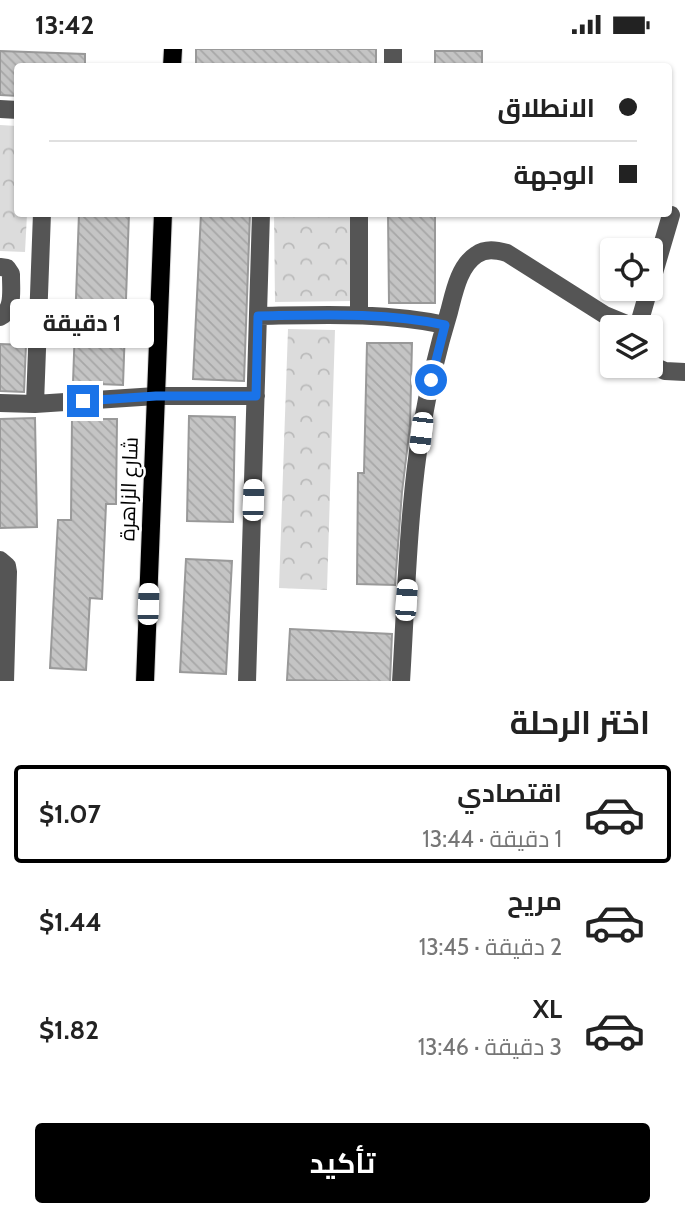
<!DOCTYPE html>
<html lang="ar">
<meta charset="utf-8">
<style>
:root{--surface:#fff;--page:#f2f2f2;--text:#222;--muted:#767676;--line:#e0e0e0;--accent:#000}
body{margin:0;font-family:Cabin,Cairo,sans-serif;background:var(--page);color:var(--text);direction:rtl;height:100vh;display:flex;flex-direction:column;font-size:26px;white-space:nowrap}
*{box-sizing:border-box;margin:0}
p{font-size:23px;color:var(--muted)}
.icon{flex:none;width:38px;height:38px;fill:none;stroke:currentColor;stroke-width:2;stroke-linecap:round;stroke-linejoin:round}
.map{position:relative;height:632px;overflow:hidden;direction:ltr}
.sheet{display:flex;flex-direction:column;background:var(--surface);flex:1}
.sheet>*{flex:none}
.guide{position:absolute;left:14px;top:14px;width:658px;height:154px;border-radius:7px;box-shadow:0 2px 5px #0004;direction:rtl;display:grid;align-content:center;height:154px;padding:0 35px;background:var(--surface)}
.tools{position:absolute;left:600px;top:189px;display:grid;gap:14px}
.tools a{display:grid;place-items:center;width:63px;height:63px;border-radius:7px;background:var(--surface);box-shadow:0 2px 5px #0004;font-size:35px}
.end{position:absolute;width:32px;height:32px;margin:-16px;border:9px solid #1a73e8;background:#fff;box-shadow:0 0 0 4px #fff}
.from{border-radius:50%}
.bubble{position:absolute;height:49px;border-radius:7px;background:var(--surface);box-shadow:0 2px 5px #0004;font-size:23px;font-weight:700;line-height:49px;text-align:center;direction:rtl}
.car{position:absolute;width:21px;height:42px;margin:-21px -10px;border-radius:9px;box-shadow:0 0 5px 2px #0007;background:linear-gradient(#fff 24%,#345 0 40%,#fff 0 76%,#345 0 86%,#fff 0)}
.guide b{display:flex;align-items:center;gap:24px;height:66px;font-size:26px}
.guide b+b{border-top:2px solid var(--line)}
.guide i{width:18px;height:18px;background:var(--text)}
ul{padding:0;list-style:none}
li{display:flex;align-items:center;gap:21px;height:98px;margin:0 14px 10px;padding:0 21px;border:4px solid transparent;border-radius:7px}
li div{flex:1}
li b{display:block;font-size:26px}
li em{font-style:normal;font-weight:700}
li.active{border-color:var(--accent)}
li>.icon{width:63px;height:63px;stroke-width:1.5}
h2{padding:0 35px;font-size:32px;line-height:84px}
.action{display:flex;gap:14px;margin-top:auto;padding:14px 35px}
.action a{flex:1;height:80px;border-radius:7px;background:var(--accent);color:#fff;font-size:28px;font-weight:700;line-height:80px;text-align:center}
.status{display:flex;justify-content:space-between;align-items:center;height:49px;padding:0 35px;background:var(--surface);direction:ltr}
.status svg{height:19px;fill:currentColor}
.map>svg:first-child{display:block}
</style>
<div class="status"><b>13:42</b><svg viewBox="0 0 49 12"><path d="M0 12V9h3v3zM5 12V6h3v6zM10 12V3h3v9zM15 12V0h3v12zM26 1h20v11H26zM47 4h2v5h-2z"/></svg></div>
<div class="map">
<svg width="685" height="633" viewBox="0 0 685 633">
<defs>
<pattern id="park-crowns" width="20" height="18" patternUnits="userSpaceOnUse" patternTransform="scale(1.75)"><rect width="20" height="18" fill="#dcdcdc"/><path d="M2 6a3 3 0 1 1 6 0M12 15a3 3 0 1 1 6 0" fill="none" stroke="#bbb"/></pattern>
<pattern id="building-back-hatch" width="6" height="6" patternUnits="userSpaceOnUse" patternTransform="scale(1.75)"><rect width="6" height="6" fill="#c4c4c4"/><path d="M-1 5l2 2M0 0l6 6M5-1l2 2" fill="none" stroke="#a7a7a7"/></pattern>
</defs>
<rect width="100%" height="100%" fill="#fff"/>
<!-- park -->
<path fill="url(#park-crowns)" d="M0,76l17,1 1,87 9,1 -2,38 -25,-1z
M274,165h78l2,87 -79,1z
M288,280l47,1 -8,260 -48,-2z"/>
<!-- building -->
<path fill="url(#building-back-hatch)" stroke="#999" stroke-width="2" d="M196,0h180v18h-180z
M0,2l85,3v13h-67v29l-18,-1z
M435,2h47v16h-47z
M79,164h50l-6,172 -50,-2z
M201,164h49l-6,168 -51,-2z
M388,164h47v90h-46z
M367,294h45l-2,83 -8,66 -7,93 -38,-1 1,-111h6z
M0,295l26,1 -2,47 -24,-1z
M189,367l46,1 -2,105 -46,-1z
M35,369l2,109 -37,1v-109z
M72,370h45l-1,85h-10l-4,95 -12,-1 -4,72 -36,-2 8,-148h13z
M186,510l46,2 -6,113 -46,-2z
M290,580l102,5 -2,48 -103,-2z"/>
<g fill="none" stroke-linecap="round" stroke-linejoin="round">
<!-- major casing -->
<g stroke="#dbdbdb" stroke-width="20">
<path id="major" d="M172,18l1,-18
M145,633l18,-469"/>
</g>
<!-- minor -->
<path stroke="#555" stroke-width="18" d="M393,18v-18
M0,60l18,1
M359,164v102
M0,218l7,1 4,6v3c0,14 3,33 -11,40
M651,234l20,-68
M258,267c63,-1 126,-4 187,9
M638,278l11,-38
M651,316l14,6 20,1
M0,354l35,1 121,-8h100
M35,355l7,-191
M0,511l7,6 1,6 -3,110
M247,633l14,-469
M401,633c5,-82 7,-170 20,-251 7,-40 16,-80 28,-119 5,-19 10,-46 27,-57 10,-7 20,-5 31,-2l98,62 29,12"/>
<!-- major -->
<use href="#major" stroke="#000" stroke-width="18"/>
</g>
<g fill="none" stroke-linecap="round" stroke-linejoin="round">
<!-- route -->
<path stroke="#1a73e8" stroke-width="9" d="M83,352l73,-5h100l2,-80c63,-1 126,-4 187,9l-14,55"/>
</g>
<g text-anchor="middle" stroke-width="5" stroke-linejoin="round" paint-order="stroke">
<!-- street labels -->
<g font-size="21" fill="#000" stroke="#fff">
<text transform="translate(129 440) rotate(-88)" y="7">شارع الزاهرة</text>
</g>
</g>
</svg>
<div class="tools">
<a><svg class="icon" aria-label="locate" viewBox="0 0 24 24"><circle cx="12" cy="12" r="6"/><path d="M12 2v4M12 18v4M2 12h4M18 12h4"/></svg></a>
<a><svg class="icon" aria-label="layers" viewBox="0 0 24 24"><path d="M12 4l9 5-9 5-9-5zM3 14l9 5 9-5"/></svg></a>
</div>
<i class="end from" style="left:431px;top:331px"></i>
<i class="end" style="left:83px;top:352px"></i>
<div class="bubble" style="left:10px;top:250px;width:144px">1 دقيقة</div>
<i class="car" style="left:421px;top:384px;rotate:187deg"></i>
<i class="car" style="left:253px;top:451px;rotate:2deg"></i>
<i class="car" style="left:406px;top:551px;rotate:4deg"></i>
<i class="car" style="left:148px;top:555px;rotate:2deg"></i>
<div class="guide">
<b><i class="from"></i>الانطلاق</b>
<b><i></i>الوجهة</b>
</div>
</div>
<section class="sheet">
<h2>اختر الرحلة</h2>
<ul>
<li class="active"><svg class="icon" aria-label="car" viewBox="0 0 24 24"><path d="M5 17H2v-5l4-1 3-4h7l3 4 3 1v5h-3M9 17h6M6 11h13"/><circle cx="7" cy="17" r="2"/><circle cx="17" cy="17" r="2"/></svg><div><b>اقتصادي</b><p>1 دقيقة · 13:44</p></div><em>$1.07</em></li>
<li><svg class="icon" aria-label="car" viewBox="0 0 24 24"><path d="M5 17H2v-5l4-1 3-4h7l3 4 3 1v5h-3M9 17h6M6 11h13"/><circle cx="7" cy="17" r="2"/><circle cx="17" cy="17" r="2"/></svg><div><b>مريح</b><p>2 دقيقة · 13:45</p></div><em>$1.44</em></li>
<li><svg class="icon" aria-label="car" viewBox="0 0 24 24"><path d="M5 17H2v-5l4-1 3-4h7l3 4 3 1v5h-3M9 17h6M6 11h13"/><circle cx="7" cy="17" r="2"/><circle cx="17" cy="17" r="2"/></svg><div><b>XL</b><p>3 دقيقة · 13:46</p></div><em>$1.82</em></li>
</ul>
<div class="action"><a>تأكيد</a></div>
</section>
